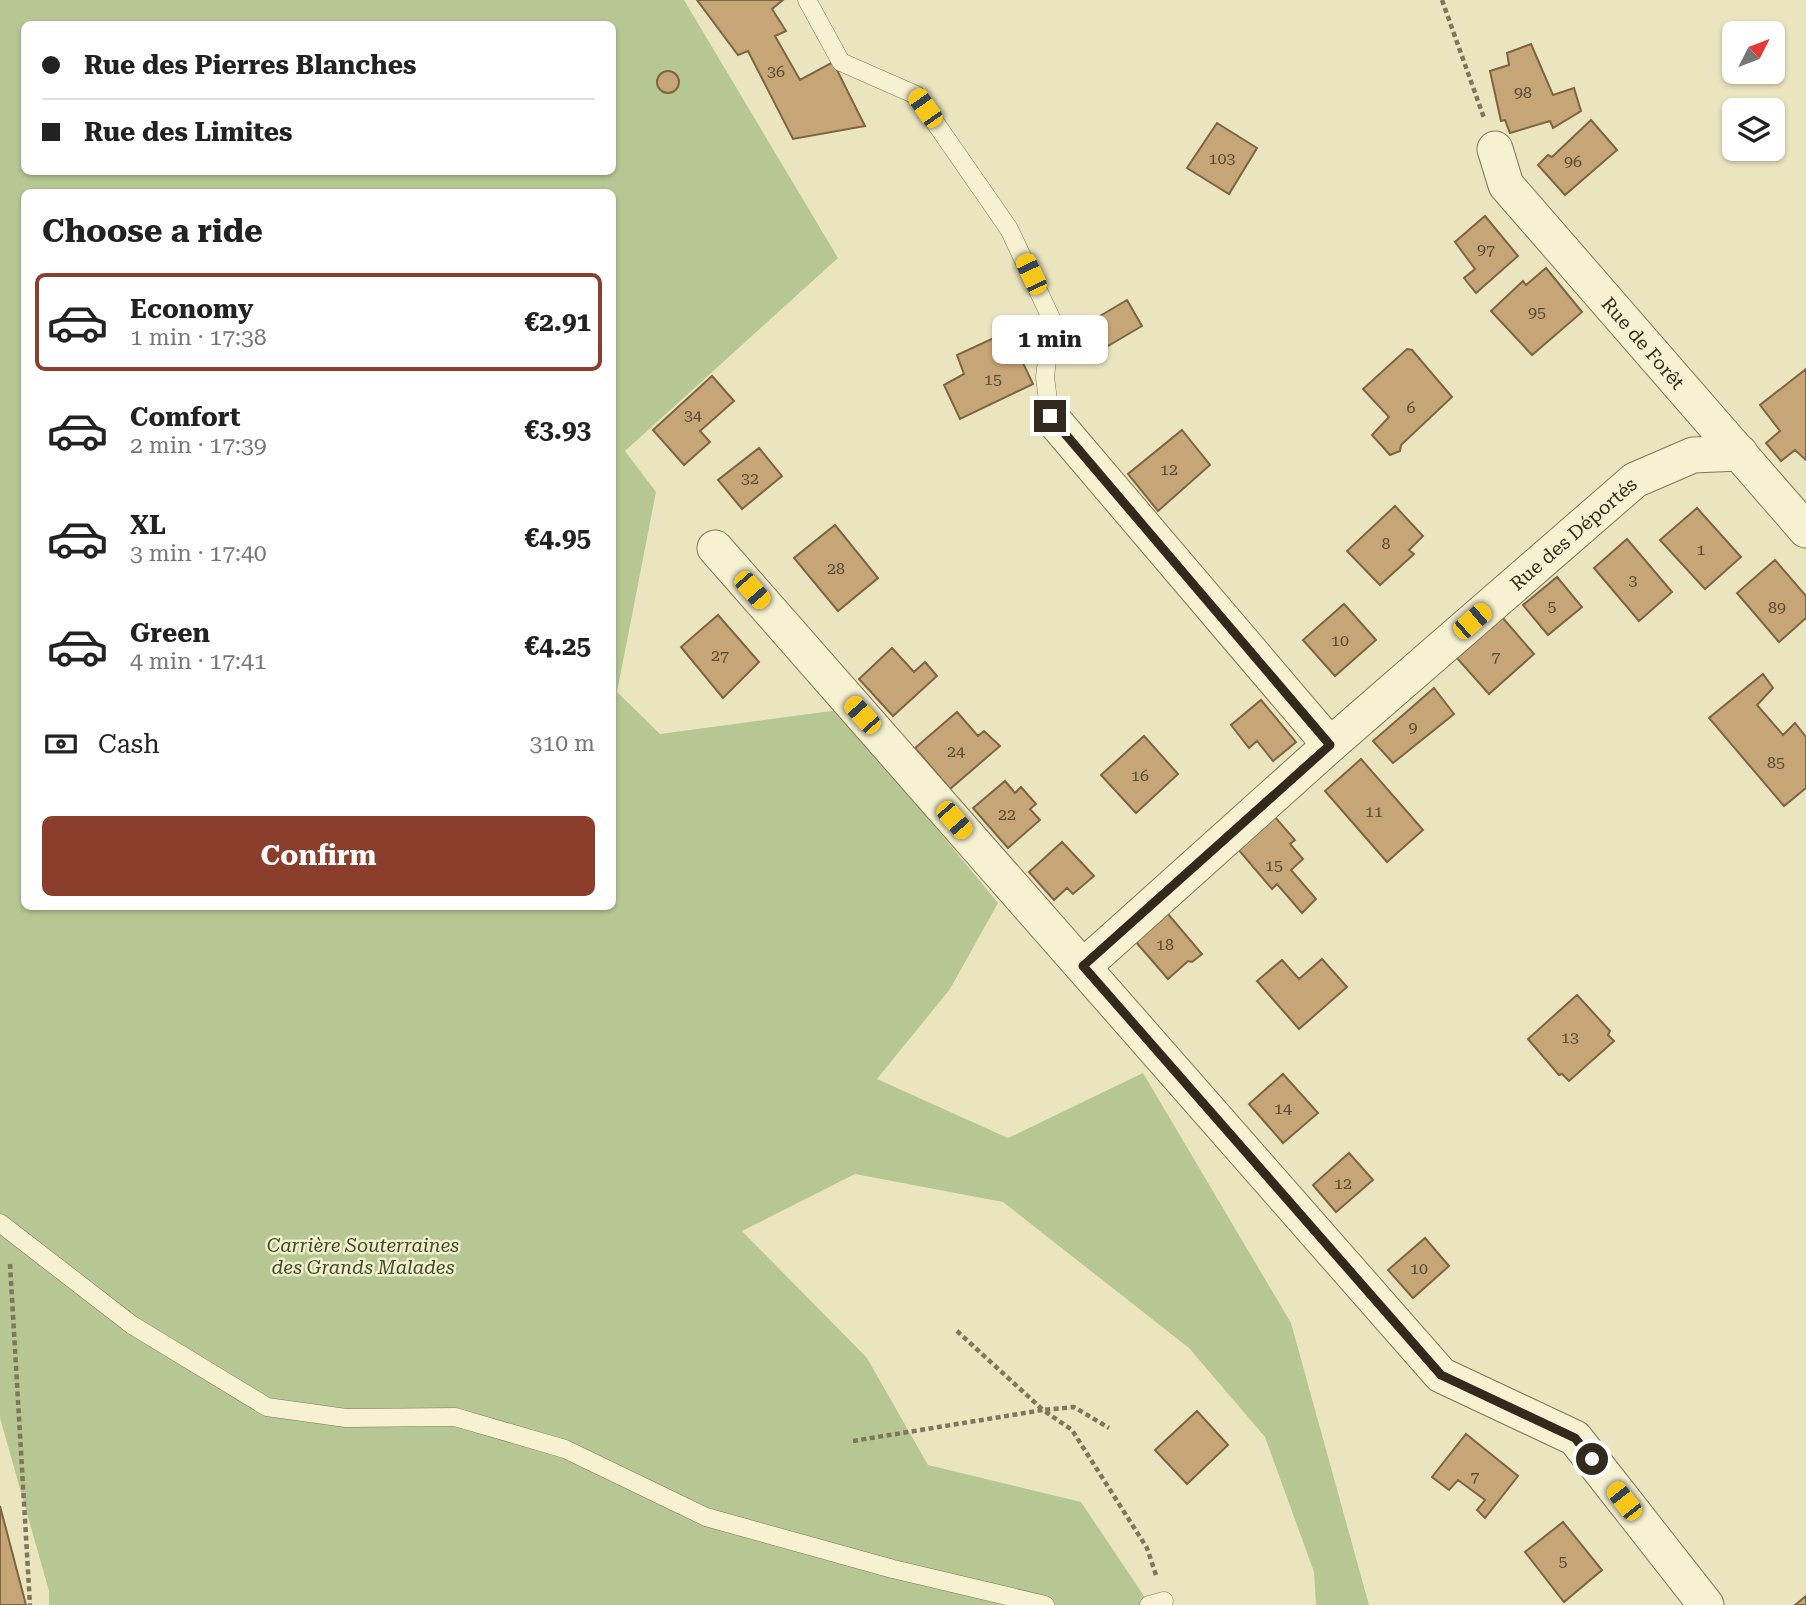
<!DOCTYPE html>
<meta charset="utf-8">
<style>
:root{--surface:#fff;--page:#f2f2f2;--text:#222;--muted:#767676;--line:#e0e0e0;--accent:#8c3e2d}
body{margin:0;font-family:"Roboto Serif",serif;background:var(--page);color:var(--text);height:100vh;display:flex;flex-direction:column;font-size:26px;white-space:nowrap}
*{box-sizing:border-box;margin:0}
p{font-size:23px;color:var(--muted)}
.icon{flex:none;width:38px;height:38px;fill:none;stroke:currentColor;stroke-width:2;stroke-linecap:round;stroke-linejoin:round}
.map{position:relative;flex:1;overflow:hidden}
.side{position:absolute;left:21px;top:189px;width:595px;height:721px;display:flex;flex-direction:column;background:var(--surface);border-radius:10px;box-shadow:0 2px 5px #0004}
.side>*{flex:none}
.top-card{position:absolute;left:21px;top:21px;width:595px;height:154px;border-radius:10px;box-shadow:0 2px 5px #0004;display:grid;align-content:center;height:154px;padding:0 21px;background:var(--surface)}
.needle{width:46px;rotate:48deg}
.buttons{position:absolute;left:1722px;top:21px;display:grid;gap:14px}
.buttons a{display:grid;place-items:center;width:63px;height:63px;border-radius:10px;background:var(--surface);box-shadow:0 2px 5px #0004;font-size:35px}
.end{position:absolute;width:32px;height:32px;margin:-16px;border:9px solid #322a1c;background:#fff;box-shadow:0 0 0 4px #fff}
.from{border-radius:50%}
.bubble{position:absolute;height:49px;border-radius:10px;background:var(--surface);box-shadow:0 2px 5px #0004;font-size:23px;font-weight:700;line-height:49px;text-align:center}
.car{position:absolute;width:21px;height:42px;margin:-21px -10px;border-radius:9px;box-shadow:0 0 5px 2px #0007;background:linear-gradient(#f5c518 24%,#345 0 40%,#f5c518 0 76%,#345 0 86%,#f5c518 0)}
.top-card b{display:flex;align-items:center;gap:24px;height:66px;font-size:26px}
.top-card b+b{border-top:2px solid var(--line)}
.top-card i{width:18px;height:18px;background:var(--text)}
ul{padding:0;list-style:none}
li{display:flex;align-items:center;gap:21px;height:98px;margin:0 14px 10px;padding:0 7px;border:4px solid transparent;border-radius:10px}
li div{flex:1}
li b{display:block;font-size:26px}
li em{font-style:normal;font-weight:700}
li.active{border-color:var(--accent)}
li>.icon{width:63px;height:63px;stroke-width:1.5}
h2{padding:0 21px;font-size:32px;line-height:84px}
.pay{display:flex;align-items:center;gap:18px;height:77px;padding:0 21px;font-size:26px}
.pay p{margin-inline-start:auto}
.primary-button{display:flex;gap:14px;margin-top:auto;padding:14px 21px}
.primary-button a{flex:1;height:80px;border-radius:10px;background:var(--accent);color:#fff;font-size:28px;font-weight:700;line-height:80px;text-align:center}
.map>svg:first-child{display:block}
</style>
<div class="map">
<svg width="1806" height="1605" viewBox="0 0 1806 1605">
<rect width="100%" height="100%" fill="#eae5bf"/>
<!-- green -->
<path fill="#b7c794" fill-rule="evenodd" d="M0,0h684l154,258 -213,193 31,41 -39,200 43,42 179,-24 159,193 -48,86 -73,90 131,59 135,-65 148,250 78,282h-53l-2,-33 -49,-135 -76,-89 -186,-146 -148,-28 -113,57 125,127 61,107 153,37 69,103h-1101v-14l-49,-173zM24,24h588v148h-588zM24,192h588v714h-588z"/>
<!-- building -->
<path fill="#c6a677" stroke="#7e6440" stroke-width="2" d="M697,0h86l-11,9 14,22 -11,5 25,44 33,-18 32,64 -72,13 -45,-88 -10,4z
M1531,44l22,51 21,-7 7,23 -28,17 -3,-7 -40,12 -5,-13 -4,1 -11,-50 19,-6 -2,-12z
M657 82a11 11 0 1 1 22 0a11 11 0 1 1-22 0Z
M1591,120l26,30 -52,45 -27,-30 10,-10 4,2z
M1217,123l40,25 -28,46 -42,-26z
M1485,216l33,40 -42,37 -12,-15 11,-9 -20,-27z
M1546,268l36,44 -50,43 -41,-44 32,-30 3,4z
M1127,300l15,26 -34,20 -15,-26z
M996,337l6,12 12,-5 19,40 -73,35 -16,-34 20,-11 -7,-19z
M1407,349l5,1 40,47 -51,48 -1,6 -10,4 -18,-20 17,-18 -26,-28z
M1806,369v91l-11,-10 -14,11 -15,-18 14,-12 -20,-26z
M712,376l22,25 -34,30 10,11 -26,23 -31,-35z
M1182,430l28,35 -52,46 -30,-37z
M759,448l23,28 -40,33 -24,-29z
M1395,506l28,30 -14,14 5,4 -34,31 -33,-34z
M1697,508l44,49 -36,32 -45,-49z
M835,525l43,53 -40,33 -44,-53z
M1627,539l45,53 -33,29 -45,-53z
M1775,560l31,36v22l-27,24 -42,-49z
M1557,577l25,30 -34,28 -25,-30z
M1344,604l32,36 -41,36 -32,-36z
M718,615l41,47 -36,36 -42,-51z
M1502,617l32,37 -45,40 -32,-36z
M892,648l22,24 11,-10 12,14 -44,40 -34,-37z
M1763,674l10,14 -16,17 26,30 12,-12 11,14v51l-22,18 -75,-88z
M1434,688l20,26 -61,49 -20,-22z
M1261,700l35,42 -23,19 -16,-20 -8,7 -18,-23z
M957,712l21,24 6,-5 16,15 -50,43 -35,-41z
M1144,736l34,38 -42,39 -35,-38z
M1361,759l62,71 -36,32 -62,-71z
M1005,781l10,12 6,-6 15,17 -6,5 10,11 -32,28 -35,-40z
M1269,810l26,30 -5,4 13,15 -12,11 25,29 -14,14 -25,-29 -5,5 -40,-47z
M1062,842l32,34 -21,18 -6,-6 -13,12 -25,-28z
M1162,907l40,47 -10,8 -4,-1 -20,18 -39,-45z
M1322,959l25,28 -48,42 -42,-48 25,-21 17,19z
M1577,995l33,36 -2,4 6,6 -45,40 -7,-7 -3,1 -31,-36z
M1283,1074l35,39 -35,30 -34,-39z
M1349,1153l24,27 -37,32 -23,-27z
M1425,1238l24,28 -36,32 -25,-28z
M1197,1411l31,34 -41,39 -32,-34z
M1466,1434l52,42 -33,42 -8,-8 8,-10 -27,-20 -9,10 -17,-13z
M0,1506l26,99h-26z
M1563,1522l39,48 -38,32 -39,-50z
M1806,1596v9h-11z"/>
<g fill="none" stroke-linecap="round" stroke-linejoin="round">
<!-- service casing -->
<g stroke="#817659" stroke-width="19">
<path id="service" d="M807,0l34,62 75,33 93,134 43,91 -7,57 5,39
M0,1223l132,102 135,82 79,11 109,-1 110,32 141,68 187,52 152,36
M1149,1605l15,-4"/>
</g>
<!-- minor casing -->
<g stroke="#817659" stroke-width="37">
<g id="minor">
<path id="s1" d="M1495,149l11,36 300,345"/>
<path d="M1050,416l280,329"/>
<path d="M715,548l726,827 134,63 131,167"/>
<path id="s2" d="M1084,966l246,-221 305,-265 58,-25 47,-2"/>
</g>
</g>
<!-- path -->
<path stroke="#817659" stroke-width="4.5" stroke-dasharray="5 3.5" stroke-linecap="butt" d="M1442,0l42,118
M10,1264l20,341
M957,1331l86,79 31,-3 35,21
M853,1441l190,-31 29,20 75,118 10,30"/>
<!-- service -->
<use href="#service" stroke="#f6f1d1" stroke-width="18"/>
<!-- minor -->
<use href="#minor" stroke="#f6f1d1" stroke-width="35"/>
</g>
<g fill="none" stroke-linecap="round" stroke-linejoin="round">
<!-- route -->
<path stroke="#322a1c" stroke-width="9" d="M1050,416l280,329 -247,221 358,409 134,63 17,21"/>
</g>
<g text-anchor="middle" stroke-width="5" stroke-linejoin="round" paint-order="stroke">
<!-- number labels -->
<g font-size="16" fill="#574933">
<text x="776" y="77">36</text>
<text x="1523" y="98">98</text>
<text x="1222" y="164">103</text>
<text x="1573" y="167">96</text>
<text x="1486" y="255">97</text>
<text x="1537" y="318">95</text>
<text x="993" y="385">15</text>
<text x="1411" y="413">6</text>
<text x="693" y="421">34</text>
<text x="1169" y="475">12</text>
<text x="750" y="484">32</text>
<text x="1386" y="549">8</text>
<text x="1701" y="555">1</text>
<text x="836" y="574">28</text>
<text x="1633" y="586">3</text>
<text x="1552" y="612">5</text>
<text x="1777" y="613">89</text>
<text x="1340" y="646">10</text>
<text x="720" y="661">27</text>
<text x="1496" y="662">7</text>
<text x="1413" y="733">9</text>
<text x="956" y="757">24</text>
<text x="1776" y="768">85</text>
<text x="1140" y="781">16</text>
<text x="1374" y="817">11</text>
<text x="1007" y="820">22</text>
<text x="1274" y="871">15</text>
<text x="1165" y="950">18</text>
<text x="1570" y="1043">13</text>
<text x="1283" y="1114">14</text>
<text x="1343" y="1189">12</text>
<text x="1419" y="1274">10</text>
<text x="1475" y="1482">7</text>
<text x="1563" y="1567">5</text>
</g>
<!-- street labels -->
<g font-size="19" fill="#322a1c" stroke="#f2eece">
<text dy="7" stroke="none"><textPath href="#s1" startOffset="247">Rue de Forêt</textPath></text>
<text dy="7" stroke="none"><textPath href="#s2" startOffset="653">Rue des Déportés</textPath></text>
</g>
<!-- park labels -->
<g font-size="19" font-style="italic" fill="#3b4d24" stroke="#f2eece">
<text x="363" y="1252">Carrière Souterraines<tspan x="363" dy="22">des Grands Malades</tspan></text>
</g>
</g>
</svg>
<div class="buttons">
<a><svg class="needle" viewBox="-14 -14 28 28"><path d="M0-13l5 13h-10z" fill="#e53935"/><path d="M0 13l5-13h-10z" fill="#767676"/></svg></a>
<a><svg class="icon" aria-label="layers" viewBox="0 0 24 24"><path d="M12 4l9 5-9 5-9-5zM3 14l9 5 9-5"/></svg></a>
</div>
<i class="end from" style="left:1592px;top:1459px"></i>
<i class="end" style="left:1050px;top:416px"></i>
<div class="bubble" style="left:992px;top:315px;width:116px">1 min</div>
<i class="car" style="left:925px;top:108px;rotate:325deg"></i>
<i class="car" style="left:1031px;top:274px;rotate:335deg"></i>
<i class="car" style="left:752px;top:590px;rotate:139deg"></i>
<i class="car" style="left:1472px;top:621px;rotate:49deg"></i>
<i class="car" style="left:862px;top:715px;rotate:318deg"></i>
<i class="car" style="left:954px;top:820px;rotate:139deg"></i>
<i class="car" style="left:1624px;top:1501px;rotate:322deg"></i>
<div class="top-card">
<b><i class="from"></i>Rue des Pierres Blanches</b>
<b><i></i>Rue des Limites</b>
</div>
<section class="side">
<h2>Choose a ride</h2>
<ul>
<li class="active"><svg class="icon" aria-label="car" viewBox="0 0 24 24"><path d="M5 17H2v-5l4-1 3-4h7l3 4 3 1v5h-3M9 17h6M6 11h13"/><circle cx="7" cy="17" r="2"/><circle cx="17" cy="17" r="2"/></svg><div><b>Economy</b><p>1 min · 17:38</p></div><em>€2.91</em></li>
<li><svg class="icon" aria-label="car" viewBox="0 0 24 24"><path d="M5 17H2v-5l4-1 3-4h7l3 4 3 1v5h-3M9 17h6M6 11h13"/><circle cx="7" cy="17" r="2"/><circle cx="17" cy="17" r="2"/></svg><div><b>Comfort</b><p>2 min · 17:39</p></div><em>€3.93</em></li>
<li><svg class="icon" aria-label="car" viewBox="0 0 24 24"><path d="M5 17H2v-5l4-1 3-4h7l3 4 3 1v5h-3M9 17h6M6 11h13"/><circle cx="7" cy="17" r="2"/><circle cx="17" cy="17" r="2"/></svg><div><b>XL</b><p>3 min · 17:40</p></div><em>€4.95</em></li>
<li><svg class="icon" aria-label="car" viewBox="0 0 24 24"><path d="M5 17H2v-5l4-1 3-4h7l3 4 3 1v5h-3M9 17h6M6 11h13"/><circle cx="7" cy="17" r="2"/><circle cx="17" cy="17" r="2"/></svg><div><b>Green</b><p>4 min · 17:41</p></div><em>€4.25</em></li>
</ul>
<div class="pay"><svg class="icon" aria-label="cash" viewBox="0 0 24 24"><path d="M3 7h18v10H3z"/><circle cx="12" cy="12" r="2"/></svg>Cash<p>310 m</p></div>
<div class="primary-button"><a>Confirm</a></div>
</section>
</div>
